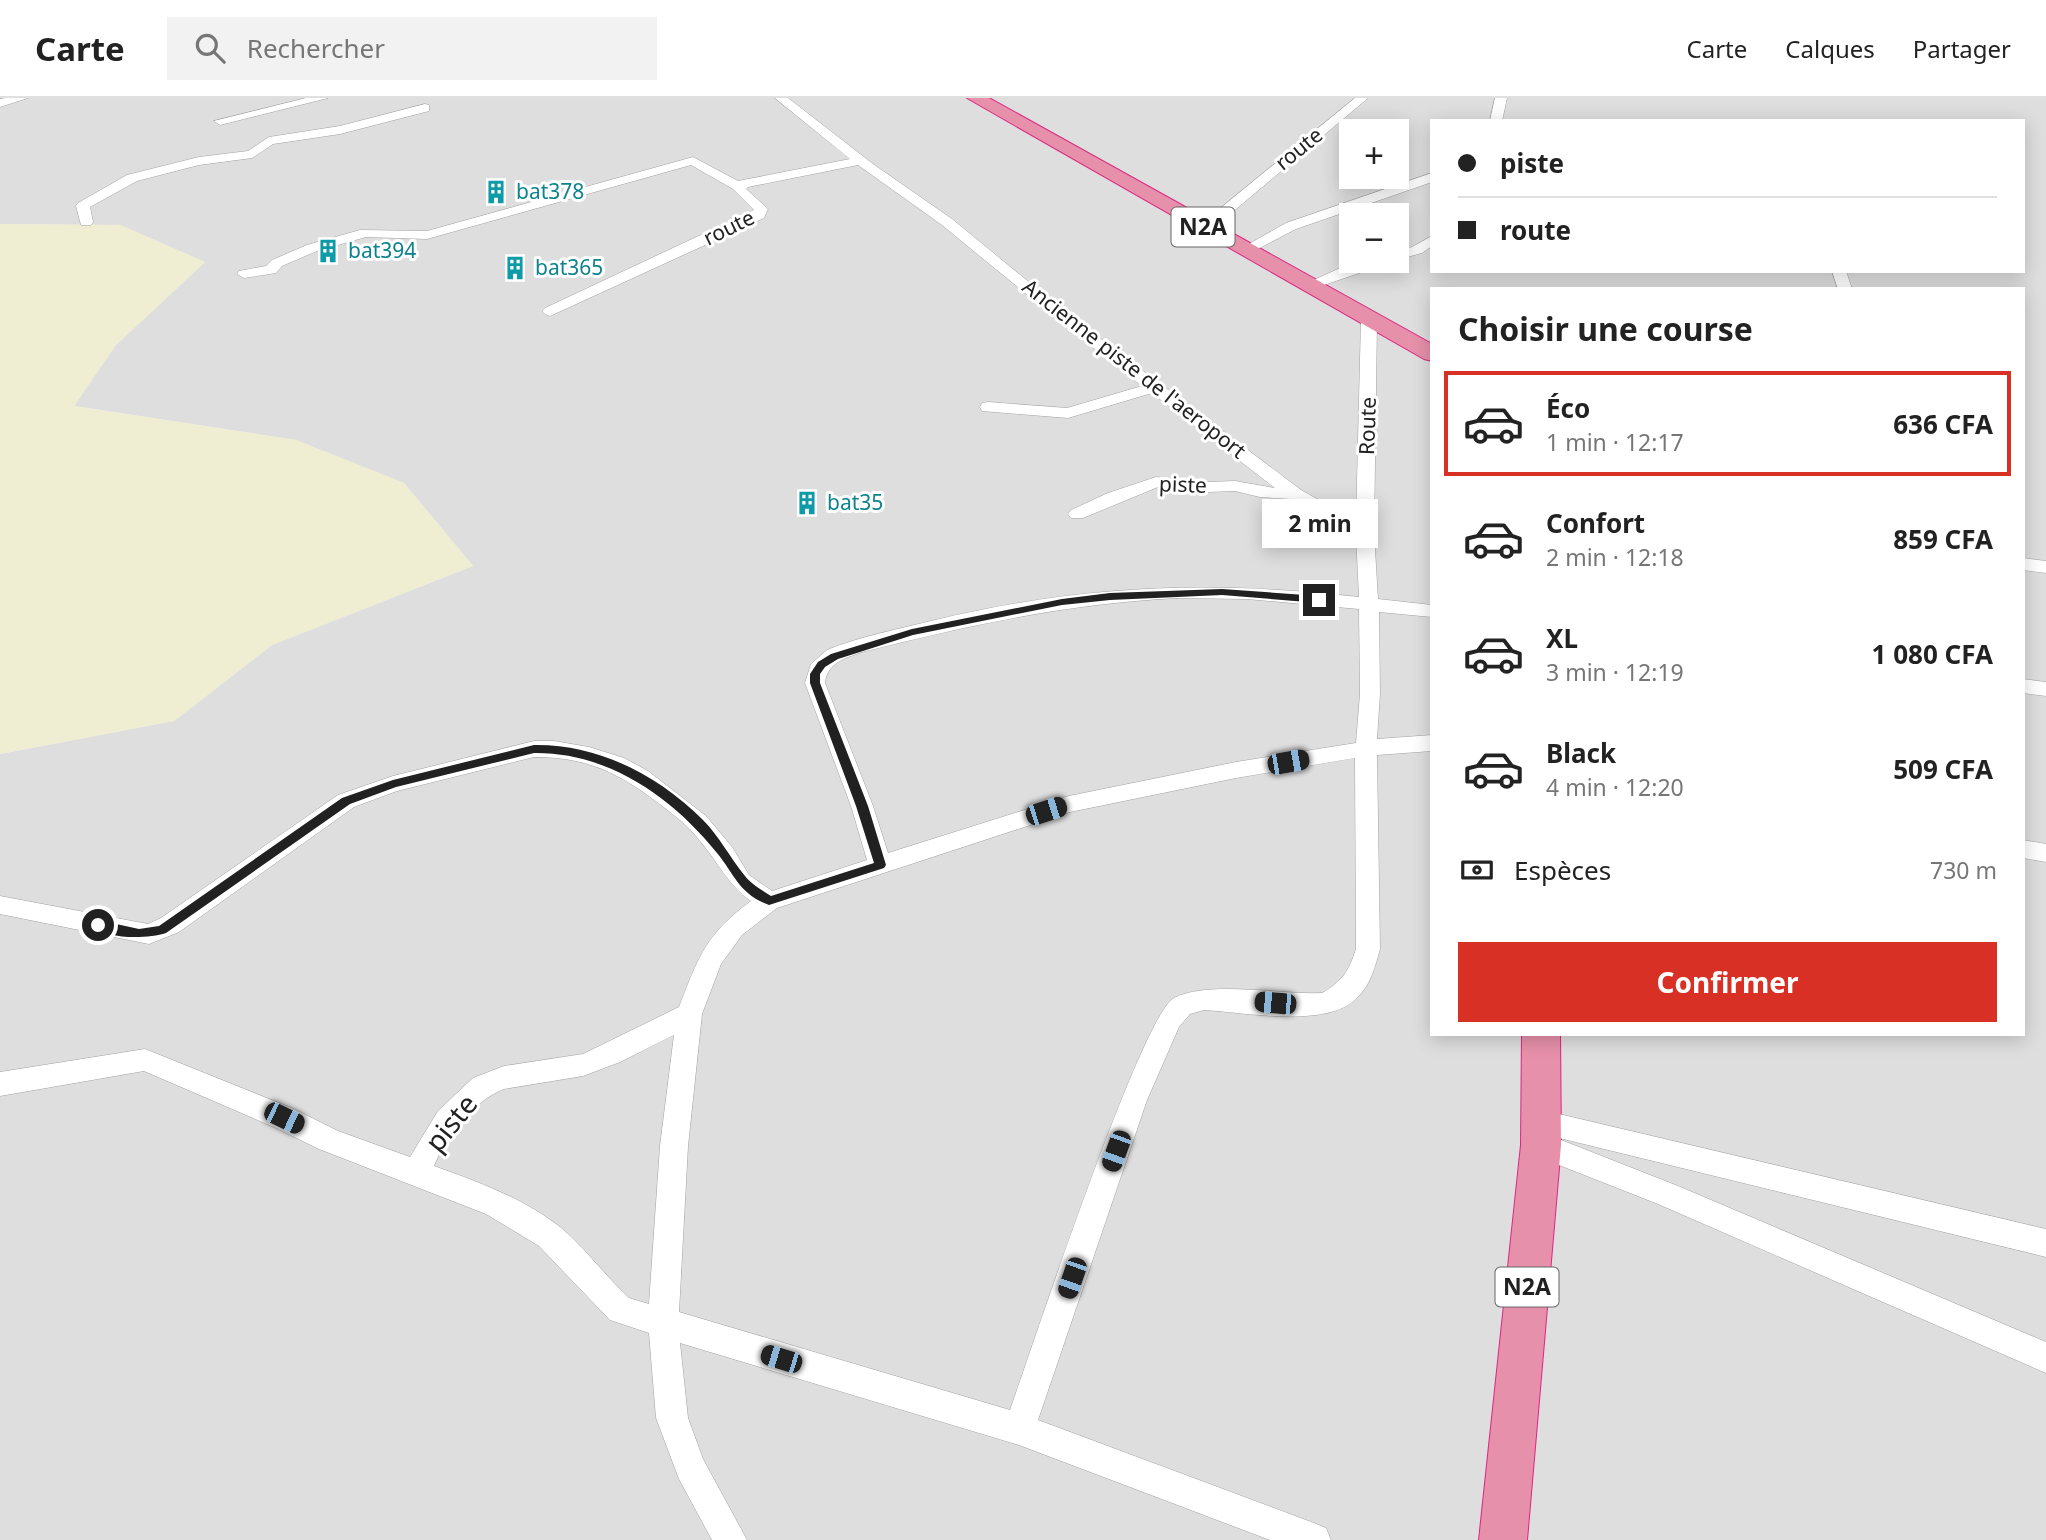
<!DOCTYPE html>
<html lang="fr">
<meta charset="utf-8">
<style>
:root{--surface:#fff;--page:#f2f2f2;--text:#222;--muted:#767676;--line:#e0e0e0;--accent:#d93025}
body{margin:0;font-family:"Noto Sans",sans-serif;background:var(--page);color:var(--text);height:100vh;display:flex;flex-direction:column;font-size:26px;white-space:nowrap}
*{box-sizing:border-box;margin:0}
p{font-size:23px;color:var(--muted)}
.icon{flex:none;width:38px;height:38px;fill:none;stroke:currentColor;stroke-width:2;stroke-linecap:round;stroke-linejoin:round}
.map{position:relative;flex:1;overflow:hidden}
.details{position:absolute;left:1430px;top:189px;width:595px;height:749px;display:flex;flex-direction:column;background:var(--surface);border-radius:0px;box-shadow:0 4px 18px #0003}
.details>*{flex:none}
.guide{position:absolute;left:1430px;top:21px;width:595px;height:154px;border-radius:0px;box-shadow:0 4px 18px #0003;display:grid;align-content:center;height:154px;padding:0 28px;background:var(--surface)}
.buttons{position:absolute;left:1339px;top:21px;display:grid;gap:14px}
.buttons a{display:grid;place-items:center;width:70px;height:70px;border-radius:0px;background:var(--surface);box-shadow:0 4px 18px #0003;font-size:35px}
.end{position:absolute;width:32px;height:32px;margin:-16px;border:9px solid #212121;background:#fff;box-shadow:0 0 0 4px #fff}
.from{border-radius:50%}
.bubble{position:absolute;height:49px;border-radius:0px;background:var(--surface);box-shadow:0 4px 18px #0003;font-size:23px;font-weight:700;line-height:49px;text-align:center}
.car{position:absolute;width:21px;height:42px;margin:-21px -10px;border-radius:9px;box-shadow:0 0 5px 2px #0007;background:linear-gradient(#222 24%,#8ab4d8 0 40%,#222 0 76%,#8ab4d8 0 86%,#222 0)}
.guide b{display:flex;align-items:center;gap:24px;height:66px;font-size:26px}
.guide b+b{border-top:2px solid var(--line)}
.guide i{width:18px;height:18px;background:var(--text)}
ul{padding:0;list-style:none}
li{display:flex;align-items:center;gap:21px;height:105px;margin:0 14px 10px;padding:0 14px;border:4px solid transparent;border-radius:0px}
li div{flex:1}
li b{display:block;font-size:26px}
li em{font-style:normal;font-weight:700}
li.current{border-color:var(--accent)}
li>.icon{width:63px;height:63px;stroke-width:1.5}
h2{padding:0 28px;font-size:32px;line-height:84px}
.pay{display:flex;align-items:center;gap:18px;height:77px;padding:0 28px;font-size:26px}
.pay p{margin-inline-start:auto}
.action{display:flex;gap:14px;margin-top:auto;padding:14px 28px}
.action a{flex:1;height:80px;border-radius:0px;background:var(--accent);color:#fff;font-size:28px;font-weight:700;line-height:80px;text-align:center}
header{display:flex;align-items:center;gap:42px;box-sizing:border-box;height:98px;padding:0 35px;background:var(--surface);border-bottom:2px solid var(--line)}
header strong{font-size:33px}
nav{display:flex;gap:38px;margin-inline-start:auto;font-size:24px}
.search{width:490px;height:63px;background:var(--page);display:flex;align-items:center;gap:18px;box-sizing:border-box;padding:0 24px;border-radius:0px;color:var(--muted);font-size:26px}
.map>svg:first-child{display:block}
</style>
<header>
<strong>Carte</strong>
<div class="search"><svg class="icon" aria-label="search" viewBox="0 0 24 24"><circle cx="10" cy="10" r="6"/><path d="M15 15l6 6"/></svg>Rechercher</div>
<nav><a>Carte</a><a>Calques</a><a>Partager</a></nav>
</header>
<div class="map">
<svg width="2046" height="1442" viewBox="0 0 2046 1442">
<rect width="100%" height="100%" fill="#f1ede7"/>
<!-- residential -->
<path fill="#dfdede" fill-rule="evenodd" d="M0,0h2046v1442h-2046v-786l174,-33 98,-76 201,-79 -69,-83 -108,-43 -222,-34 41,-60 90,-84 -85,-37 -120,-1zM1432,23h591v150h-591zM1351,33h45v46h-45zM1351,117h45v46h-45zM1432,191h591v745h-591z"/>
<!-- farmland -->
<path fill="#efeed3" d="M0,126l120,1 85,37 -90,84 -41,60 222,34 108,43 69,83 -201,79 -98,76 -174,33z"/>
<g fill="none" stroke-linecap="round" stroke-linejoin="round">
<!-- minor casing -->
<g stroke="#a2a2a2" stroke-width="1">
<path id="minor" d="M6,0h22l-28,9v-8z
M306,0h22l-108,27 -6,-4z
M775,0h13l85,66 79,55 117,96 232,175 55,31 5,-201 8,-5 8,5 -3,213 4,66 54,6v12l-53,-5 1,82 -3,45 55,-4v16l-55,4 3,194c-5,18 -9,35 -23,49 -30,31 -113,14 -153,12l-14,4 -11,13 -32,73 -109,320 276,103 12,5 5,12h-61l-251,-95 -339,-102 8,75 15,41 44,81h-35l-33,-61 -23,-61 -7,-85 -39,-13 -71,-74 -53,-32 -167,-65 -45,-22 -130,-56 -144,25v-24l145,-23 149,60 44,22 72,26 28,-46 35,-33 31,-12 79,-12 96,-47c20,-51 27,-73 72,-106 -24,-17 -32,-38 -51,-60 -11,-15 -25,-25 -39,-36 -42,-32 -73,-48 -127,-48l-137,34 -43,16 -175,125 -30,12 -149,-30v-18l148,28 13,-6 177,-123 55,-19 141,-35h20l35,6 35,11 24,13 58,45 26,31 17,28 23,16 95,-31 -16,-54 -46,-123 6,-19 16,-14c34,-14 73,-21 108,-30 148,-35 273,-40 424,-23l-3,-62 -65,-36 -31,-2 -25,-6 -27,1 -50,-5 -75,31h-12l-3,-4 3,-4 37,-17 48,-16 52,5 27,-1 40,7 -123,-95 -84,25 -86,-7 -2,-4 2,-4 6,-1 79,6 75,-22 -83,-65 -117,-96 -84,-60 -110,22 -2,2 22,20 -4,9 -214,98 -5,-2 -3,-3 3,-3 209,-98 -21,-21 -42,-24 -264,74 -61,-2 -49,14 -35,15 -6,7 -32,5 -7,-4 2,-3 27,-5 6,-6 35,-15 53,-15 67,1 266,-74 45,24 112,-22zM1177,500l70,1 112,10 1,85 -4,49 -120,19 -167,34 -181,57 -15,-47 -48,-123c2,-20 20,-25 37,-31 108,-27 203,-48 315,-54zM1355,660l1,191c-7,22 -14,33 -34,44 -42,2 -112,-13 -148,5 -32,16 -144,356 -164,412l-331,-98 9,-166 14,-132 19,-50 21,-29 35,-27 293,-96 166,-34zM674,937l-14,111 -11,158 -20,-6 -5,-5c-22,-21 -40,-46 -64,-66 -37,-29 -82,-45 -126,-61 12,-30 39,-65 70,-77l79,-13 37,-14z
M1355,0h13l-158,133h-10v-6z
M1495,0h12l-5,23h-12z
M425,6l4,1v6l-89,23 -67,10 -21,14 -53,7 -62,16 -47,26 3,15 -2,3h-10l-5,-19 2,-3 49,-28 72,-18 49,-6 21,-14 71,-11z
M1432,75v9l-136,47 -46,24h-10l-2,-3 48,-27z
M1432,138v10l-10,7 -26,7v-9l16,-4z
M1366,163h22l-2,3 -71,24 -5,1 -7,-4 35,-16z
M1832,173h14l6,18h-14z
M2023,460l23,3v12l-23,-3z
M2023,581l23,3v14l-23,-3z
M2023,742l23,4v18l-23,-4z
M1542,1012l504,119v28l-495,-121 127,50 368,156v31l-388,-169 -127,-50 -4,-9 4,-9 8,-3 -7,-2 -4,-9 4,-9z"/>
</g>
<!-- highway casing -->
<g stroke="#db287c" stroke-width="2">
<path id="highway" d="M967,0h22l443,246v17l-8,-2z
M1522,936h38l1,111 -34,395h-48l42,-395z"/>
</g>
<!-- minor -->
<use href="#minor" fill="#fff" fill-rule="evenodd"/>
<!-- highway -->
<use href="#highway" fill="#e790ab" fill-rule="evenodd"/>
</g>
<!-- route -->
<path fill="#212121" d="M1222,491l97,7 5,4 -5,3 -97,-8 -112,5 -48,5 -149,30 -75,24 -13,8 -5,7v9l48,123 18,59 -2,3 -115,37c-30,-11 -34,-30 -52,-52 -45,-56 -109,-101 -183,-100l-138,34 -46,17 -184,129c-19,6 -60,7 -74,-8l6,-5 41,9 20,-3 183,-128 51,-18 141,-35c64,-1 124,30 169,75 17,17 27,38 42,56 6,8 17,14 26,20l103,-33 -18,-57 -46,-123v-9l8,-12 13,-8 81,-25 150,-30 48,-6z"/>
<!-- icons -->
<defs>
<g id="building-bare" transform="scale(1.89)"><path d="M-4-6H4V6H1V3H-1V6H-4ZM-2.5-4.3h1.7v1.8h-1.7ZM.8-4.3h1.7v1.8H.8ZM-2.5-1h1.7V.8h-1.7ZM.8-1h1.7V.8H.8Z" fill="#0f9aa8" stroke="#fff" stroke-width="2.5" paint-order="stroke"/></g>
</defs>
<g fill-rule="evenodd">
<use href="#building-bare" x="496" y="94"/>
<use href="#building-bare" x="328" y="153"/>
<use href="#building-bare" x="515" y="170"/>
<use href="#building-bare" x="807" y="405"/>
</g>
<g text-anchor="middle" stroke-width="6" stroke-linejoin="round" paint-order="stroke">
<!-- far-street labels -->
<g font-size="21" fill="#212121" stroke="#fff">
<text transform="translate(1299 51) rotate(-39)" y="7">route</text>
<text transform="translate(729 130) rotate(-26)" y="7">route</text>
<text transform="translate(1134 271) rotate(38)" y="7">Ancienne piste de l'aeroport</text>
<text transform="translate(1368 328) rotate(-88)" y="7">Route</text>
<text transform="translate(1183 387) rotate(2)" y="7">piste</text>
</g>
<!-- far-culture labels -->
<g font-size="21" fill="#0d838f" stroke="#fff" text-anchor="start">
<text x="516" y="101">bat378</text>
<text x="348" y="160">bat394</text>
<text x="535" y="177">bat365</text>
<text x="827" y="412">bat35</text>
</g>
<!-- shield labels -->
<g fill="#fff" stroke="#646464" stroke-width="2">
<rect x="1171.5" y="109.5" width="63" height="39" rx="5"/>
<rect x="1495.5" y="1169.5" width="63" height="39" rx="5"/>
</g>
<g font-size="23" font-weight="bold" fill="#212121">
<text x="1203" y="137">N2A</text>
<text x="1527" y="1197">N2A</text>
</g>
<!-- near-street labels -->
<g font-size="28" fill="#212121" stroke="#fff">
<text transform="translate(451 1025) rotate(-51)" y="10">piste</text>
</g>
</g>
</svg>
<div class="buttons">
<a>+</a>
<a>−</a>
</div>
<i class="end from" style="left:98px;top:827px"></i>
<i class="end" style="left:1319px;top:502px"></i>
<div class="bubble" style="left:1262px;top:401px;width:116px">2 min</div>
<i class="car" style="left:1288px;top:664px;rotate:80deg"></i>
<i class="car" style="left:1046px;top:713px;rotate:72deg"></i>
<i class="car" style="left:1275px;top:905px;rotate:275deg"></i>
<i class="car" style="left:284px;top:1020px;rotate:116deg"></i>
<i class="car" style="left:1116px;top:1053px;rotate:200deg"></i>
<i class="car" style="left:1072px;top:1180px;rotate:199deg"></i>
<i class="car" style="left:781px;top:1261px;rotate:287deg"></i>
<div class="guide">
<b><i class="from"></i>piste</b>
<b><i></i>route</b>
</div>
<section class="details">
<h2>Choisir une course</h2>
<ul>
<li class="current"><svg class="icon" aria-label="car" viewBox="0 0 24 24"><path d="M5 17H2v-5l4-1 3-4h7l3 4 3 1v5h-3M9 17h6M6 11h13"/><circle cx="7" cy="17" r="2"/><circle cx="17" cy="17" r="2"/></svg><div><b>Éco</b><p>1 min · 12:17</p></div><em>636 CFA</em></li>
<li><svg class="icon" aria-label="car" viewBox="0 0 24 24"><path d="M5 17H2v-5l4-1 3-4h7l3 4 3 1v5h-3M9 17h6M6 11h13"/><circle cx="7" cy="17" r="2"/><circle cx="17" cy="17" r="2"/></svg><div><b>Confort</b><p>2 min · 12:18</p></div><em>859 CFA</em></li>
<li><svg class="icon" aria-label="car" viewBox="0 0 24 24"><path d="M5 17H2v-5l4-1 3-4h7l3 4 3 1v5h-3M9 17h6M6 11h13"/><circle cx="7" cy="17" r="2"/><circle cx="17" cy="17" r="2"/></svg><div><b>XL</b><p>3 min · 12:19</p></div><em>1 080 CFA</em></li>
<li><svg class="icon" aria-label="car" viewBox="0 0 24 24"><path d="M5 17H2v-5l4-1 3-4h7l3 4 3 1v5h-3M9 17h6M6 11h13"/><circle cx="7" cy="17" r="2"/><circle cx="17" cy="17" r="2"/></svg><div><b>Black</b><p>4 min · 12:20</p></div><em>509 CFA</em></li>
</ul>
<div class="pay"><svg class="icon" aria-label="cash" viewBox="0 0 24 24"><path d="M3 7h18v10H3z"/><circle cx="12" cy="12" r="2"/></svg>Espèces<p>730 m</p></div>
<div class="action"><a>Confirmer</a></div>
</section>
</div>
